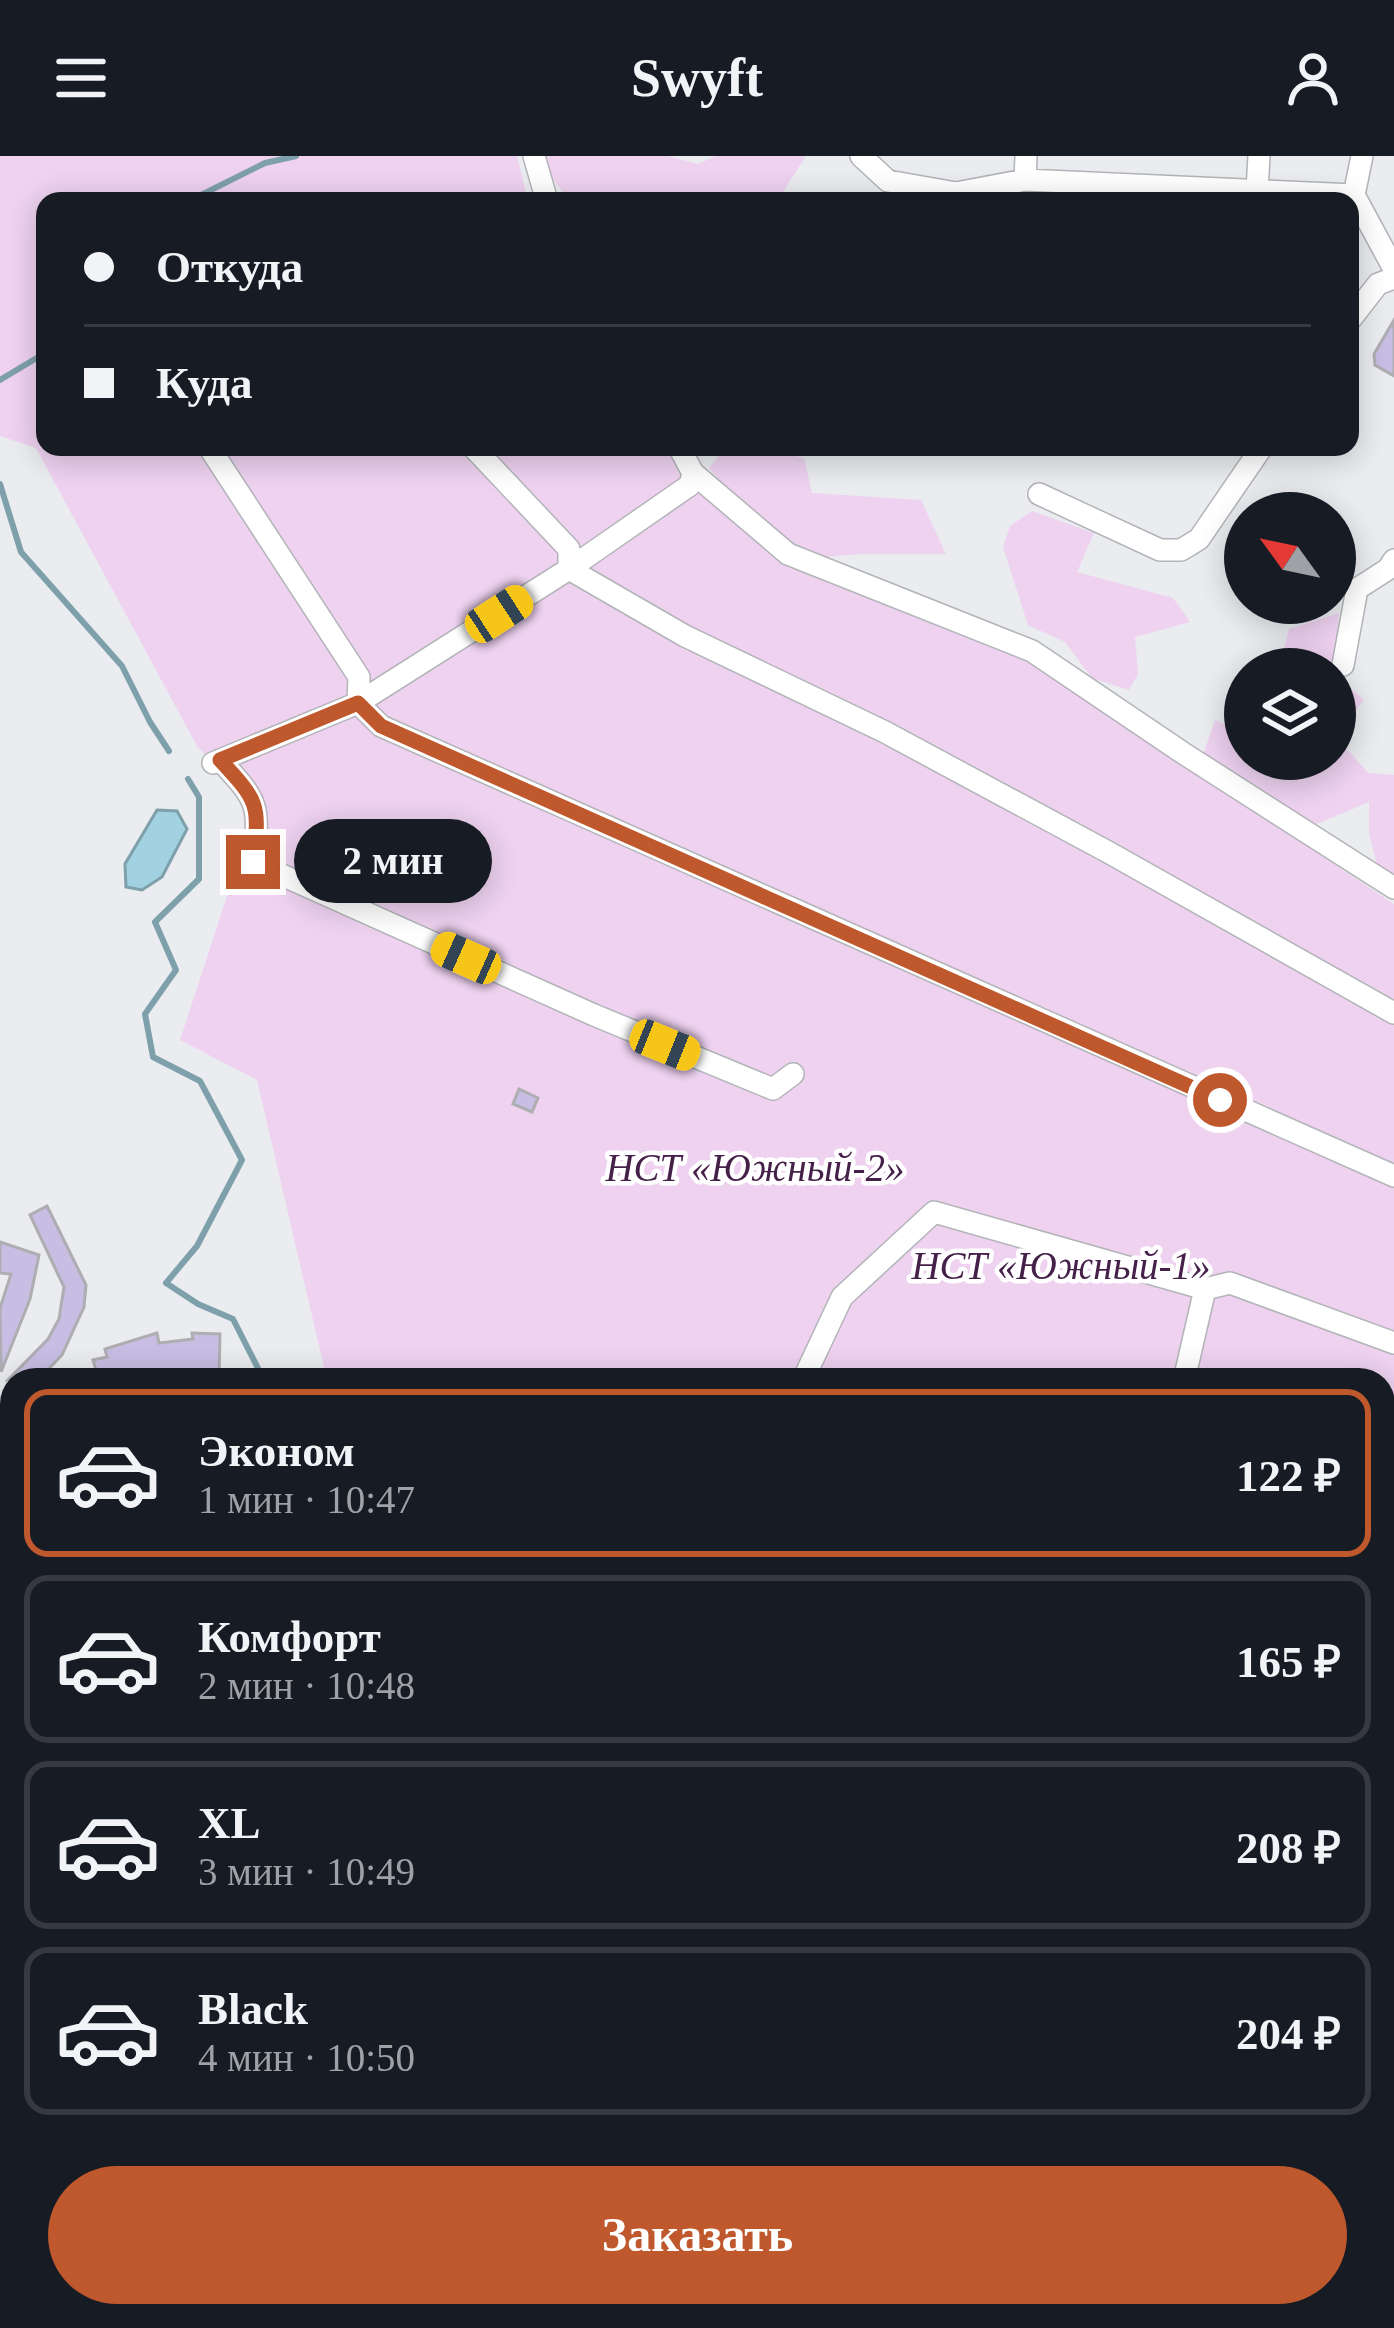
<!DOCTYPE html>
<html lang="ru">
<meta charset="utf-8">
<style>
:root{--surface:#171b24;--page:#20242c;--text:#f1f3f6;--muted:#9ea1a6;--line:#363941;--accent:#bf582c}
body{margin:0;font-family:Georgia,serif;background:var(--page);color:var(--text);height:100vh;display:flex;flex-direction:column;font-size:45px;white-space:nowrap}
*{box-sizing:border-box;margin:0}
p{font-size:39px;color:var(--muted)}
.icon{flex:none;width:66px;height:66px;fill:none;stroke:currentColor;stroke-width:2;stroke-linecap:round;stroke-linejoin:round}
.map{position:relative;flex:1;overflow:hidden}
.panel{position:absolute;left:0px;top:1212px;width:1395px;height:960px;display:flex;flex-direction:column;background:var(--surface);border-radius:36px 36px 0 0;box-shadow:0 6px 30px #0003}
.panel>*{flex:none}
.top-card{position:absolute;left:36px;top:36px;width:1323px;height:264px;border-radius:24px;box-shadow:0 6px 30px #0003;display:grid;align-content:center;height:264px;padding:0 48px;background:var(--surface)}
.needle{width:78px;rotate:303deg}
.controls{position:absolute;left:1224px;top:336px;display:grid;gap:24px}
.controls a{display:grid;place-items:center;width:132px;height:132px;border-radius:50%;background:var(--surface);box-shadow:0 6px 30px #0003;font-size:60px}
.end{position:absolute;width:54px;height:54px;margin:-27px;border:15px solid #bf582c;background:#fff;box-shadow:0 0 0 6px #fff}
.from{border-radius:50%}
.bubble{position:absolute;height:84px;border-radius:42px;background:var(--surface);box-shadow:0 6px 30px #0003;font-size:39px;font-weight:600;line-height:84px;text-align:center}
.car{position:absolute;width:36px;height:72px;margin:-36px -18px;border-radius:15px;box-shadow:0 0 9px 3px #0007;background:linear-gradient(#f5c518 24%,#345 0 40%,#f5c518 0 76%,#345 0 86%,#f5c518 0)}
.top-card b{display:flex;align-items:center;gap:42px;height:114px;font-size:45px}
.top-card b+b{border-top:3px solid var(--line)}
.top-card i{width:30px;height:30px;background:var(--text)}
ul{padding:21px 0 0;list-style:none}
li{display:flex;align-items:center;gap:36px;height:168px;margin:0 24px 18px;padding:0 24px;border:6px solid var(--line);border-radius:24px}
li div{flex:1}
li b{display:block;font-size:45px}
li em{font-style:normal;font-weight:600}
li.active{border-color:var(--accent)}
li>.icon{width:108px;height:108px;stroke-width:1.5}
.primary-button{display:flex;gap:24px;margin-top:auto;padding:24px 48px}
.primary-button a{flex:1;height:138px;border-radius:72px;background:var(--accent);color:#fff;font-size:48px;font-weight:600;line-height:138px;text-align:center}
header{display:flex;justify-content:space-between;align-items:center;height:156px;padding:0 48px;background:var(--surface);font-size:54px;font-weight:600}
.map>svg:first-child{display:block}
</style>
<header><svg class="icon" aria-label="menu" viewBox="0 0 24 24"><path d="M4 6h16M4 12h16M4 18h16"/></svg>Swyft<svg class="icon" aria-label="person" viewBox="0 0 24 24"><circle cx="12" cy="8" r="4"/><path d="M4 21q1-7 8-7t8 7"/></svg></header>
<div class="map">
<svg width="1394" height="2172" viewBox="0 0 1394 2172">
<rect width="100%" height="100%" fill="#eaecf0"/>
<!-- green -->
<path fill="#eed2f0" d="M0,0h517l11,45h-483v246h622l23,38 87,73 238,93 379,253v1071h-11v-595h-1056l-70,-300 -77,-40 70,-214 -11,-51 -26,-12 -16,-17 -161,-298 -36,-12z
M545,0h123l30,8 18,-8h90l-29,45h-208l-21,-30z
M726,291h30l48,11 8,35 109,7 25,54h-85l-47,4 -66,-45 -39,-45z
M1032,355l62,22 -17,39 96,26 17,24 -55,15 3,37 -9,16 -37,-12 -27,-36 -37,-17 -25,-78 7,-21z
M1339,457l-5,56h-55l10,-40z
M1335,519l29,25 -29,35 33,38 26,2v107l-15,-10 -10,-38v-32l-59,25 -107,-72 12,-35 30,14v25h90z
M12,1833v79l-6,1 -6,-5v-55z
M12,2008v152h289v12h-301v-162z
M1383,2051l11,7v69l-11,1z
M324,2160h212l-2,12h-202l-8,-5z
M853,2160h293l2,7 -36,5h-257z"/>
<!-- water -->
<path fill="#a2d2e1" stroke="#7ea0ab" stroke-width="3" d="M157,654l20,1 10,18 -25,48 -20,13 -16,-3 -1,-23z"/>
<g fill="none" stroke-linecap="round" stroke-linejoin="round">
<!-- stream -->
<path stroke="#7ea0ab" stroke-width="6" d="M189,45l76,-38 31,-7
M0,224l45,-27
M0,328l21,68 101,114 28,56 19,29
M188,623l11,18v82l-44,43 21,48 -31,44 8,43 47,24 42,79 -45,86 -31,37 32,21 35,15 31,61
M436,2172l2,-12"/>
</g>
<!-- building -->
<path fill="#c8bee4" stroke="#aeadb1" stroke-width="3" d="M1394,164v56l-19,-11 -1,-11z
M519,933l19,9 -6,14 -19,-8z
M47,1050l39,79 -2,22 -22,48 -24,25h-30l40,-41 11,-20 5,-32 -34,-72z
M0,1086l39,13 -9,44 -29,73 -1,-64 11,-34 -11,-1z
M157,1177l2,10 34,-4 -1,-6 28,1 -1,43 -120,3 -6,-20 14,-3 -2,-8z"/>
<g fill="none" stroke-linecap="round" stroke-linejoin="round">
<!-- minor casing -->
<g stroke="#b2b4b8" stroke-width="24">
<path id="minor" d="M534,0l13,45
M861,0l27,25 68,12 69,-13 329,15
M1362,0l-8,39 40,74
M1025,24l1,-24
M1257,35l2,-35
M1350,164l28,-36 16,-6
M209,291l150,230 -1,26 23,23 1013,450
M679,291l14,26
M1039,338l121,56h21l18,-11 63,-92
M1343,509l14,-76 31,-20 6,-9
M220,604c39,42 40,45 33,102l341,153 179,74 20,-15
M213,607l145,-60 211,-134v-20l-96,-102
M1394,732l-211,-135 -151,-102 -244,-97 -95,-81 -3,12 -121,84 116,67 200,96 223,120 286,161
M803,1224l39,-83 92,-85 271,77 25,-6 164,60
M1184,1224l21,-91
M1383,1392h11
M1383,1830h11
M0,1976l12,-4
M1383,2021h11"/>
</g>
<!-- minor -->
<use href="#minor" stroke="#fff" stroke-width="21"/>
</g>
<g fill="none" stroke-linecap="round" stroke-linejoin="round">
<!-- route -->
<path stroke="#bf582c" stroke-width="15" d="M253,706c7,-58 6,-60 -33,-102l138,-57 23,23 839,374"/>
</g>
<g text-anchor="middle" stroke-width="9" stroke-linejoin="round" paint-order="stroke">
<!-- park labels -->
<g font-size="39" font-style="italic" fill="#452049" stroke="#fff">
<text x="755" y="1025">НСТ «Южный-2»</text>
<text x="1061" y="1123">НСТ «Южный-1»</text>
</g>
</g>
</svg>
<div class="controls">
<a><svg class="needle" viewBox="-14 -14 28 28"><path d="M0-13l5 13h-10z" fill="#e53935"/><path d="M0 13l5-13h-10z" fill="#9ea1a6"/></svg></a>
<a><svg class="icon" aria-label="layers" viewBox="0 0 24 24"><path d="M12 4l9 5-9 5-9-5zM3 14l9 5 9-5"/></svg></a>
</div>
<i class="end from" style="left:1220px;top:944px"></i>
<i class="end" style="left:253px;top:706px"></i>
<div class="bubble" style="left:294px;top:663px;width:198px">2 мин</div>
<i class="car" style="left:499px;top:458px;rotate:57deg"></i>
<i class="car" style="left:466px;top:802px;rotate:294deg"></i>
<i class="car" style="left:665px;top:889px;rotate:112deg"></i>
<div class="top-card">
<b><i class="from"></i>Откуда</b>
<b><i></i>Куда</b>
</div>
<section class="panel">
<ul>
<li class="active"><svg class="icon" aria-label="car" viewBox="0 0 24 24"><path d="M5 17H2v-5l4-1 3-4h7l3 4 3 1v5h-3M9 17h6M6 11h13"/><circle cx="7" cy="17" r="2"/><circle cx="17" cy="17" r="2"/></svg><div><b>Эконом</b><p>1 мин · 10:47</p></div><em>122 ₽</em></li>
<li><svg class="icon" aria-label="car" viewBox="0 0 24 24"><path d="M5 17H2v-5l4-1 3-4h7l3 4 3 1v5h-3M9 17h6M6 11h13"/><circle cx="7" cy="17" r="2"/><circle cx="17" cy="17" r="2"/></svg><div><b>Комфорт</b><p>2 мин · 10:48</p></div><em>165 ₽</em></li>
<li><svg class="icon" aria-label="car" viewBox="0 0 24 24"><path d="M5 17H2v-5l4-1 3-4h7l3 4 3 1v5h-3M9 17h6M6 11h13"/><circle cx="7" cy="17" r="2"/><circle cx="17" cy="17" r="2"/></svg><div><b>XL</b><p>3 мин · 10:49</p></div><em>208 ₽</em></li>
<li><svg class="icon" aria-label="car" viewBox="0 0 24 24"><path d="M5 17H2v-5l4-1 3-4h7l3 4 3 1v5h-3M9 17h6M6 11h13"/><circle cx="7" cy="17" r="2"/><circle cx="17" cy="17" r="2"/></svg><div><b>Black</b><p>4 мин · 10:50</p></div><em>204 ₽</em></li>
</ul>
<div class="primary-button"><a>Заказать</a></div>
</section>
</div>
